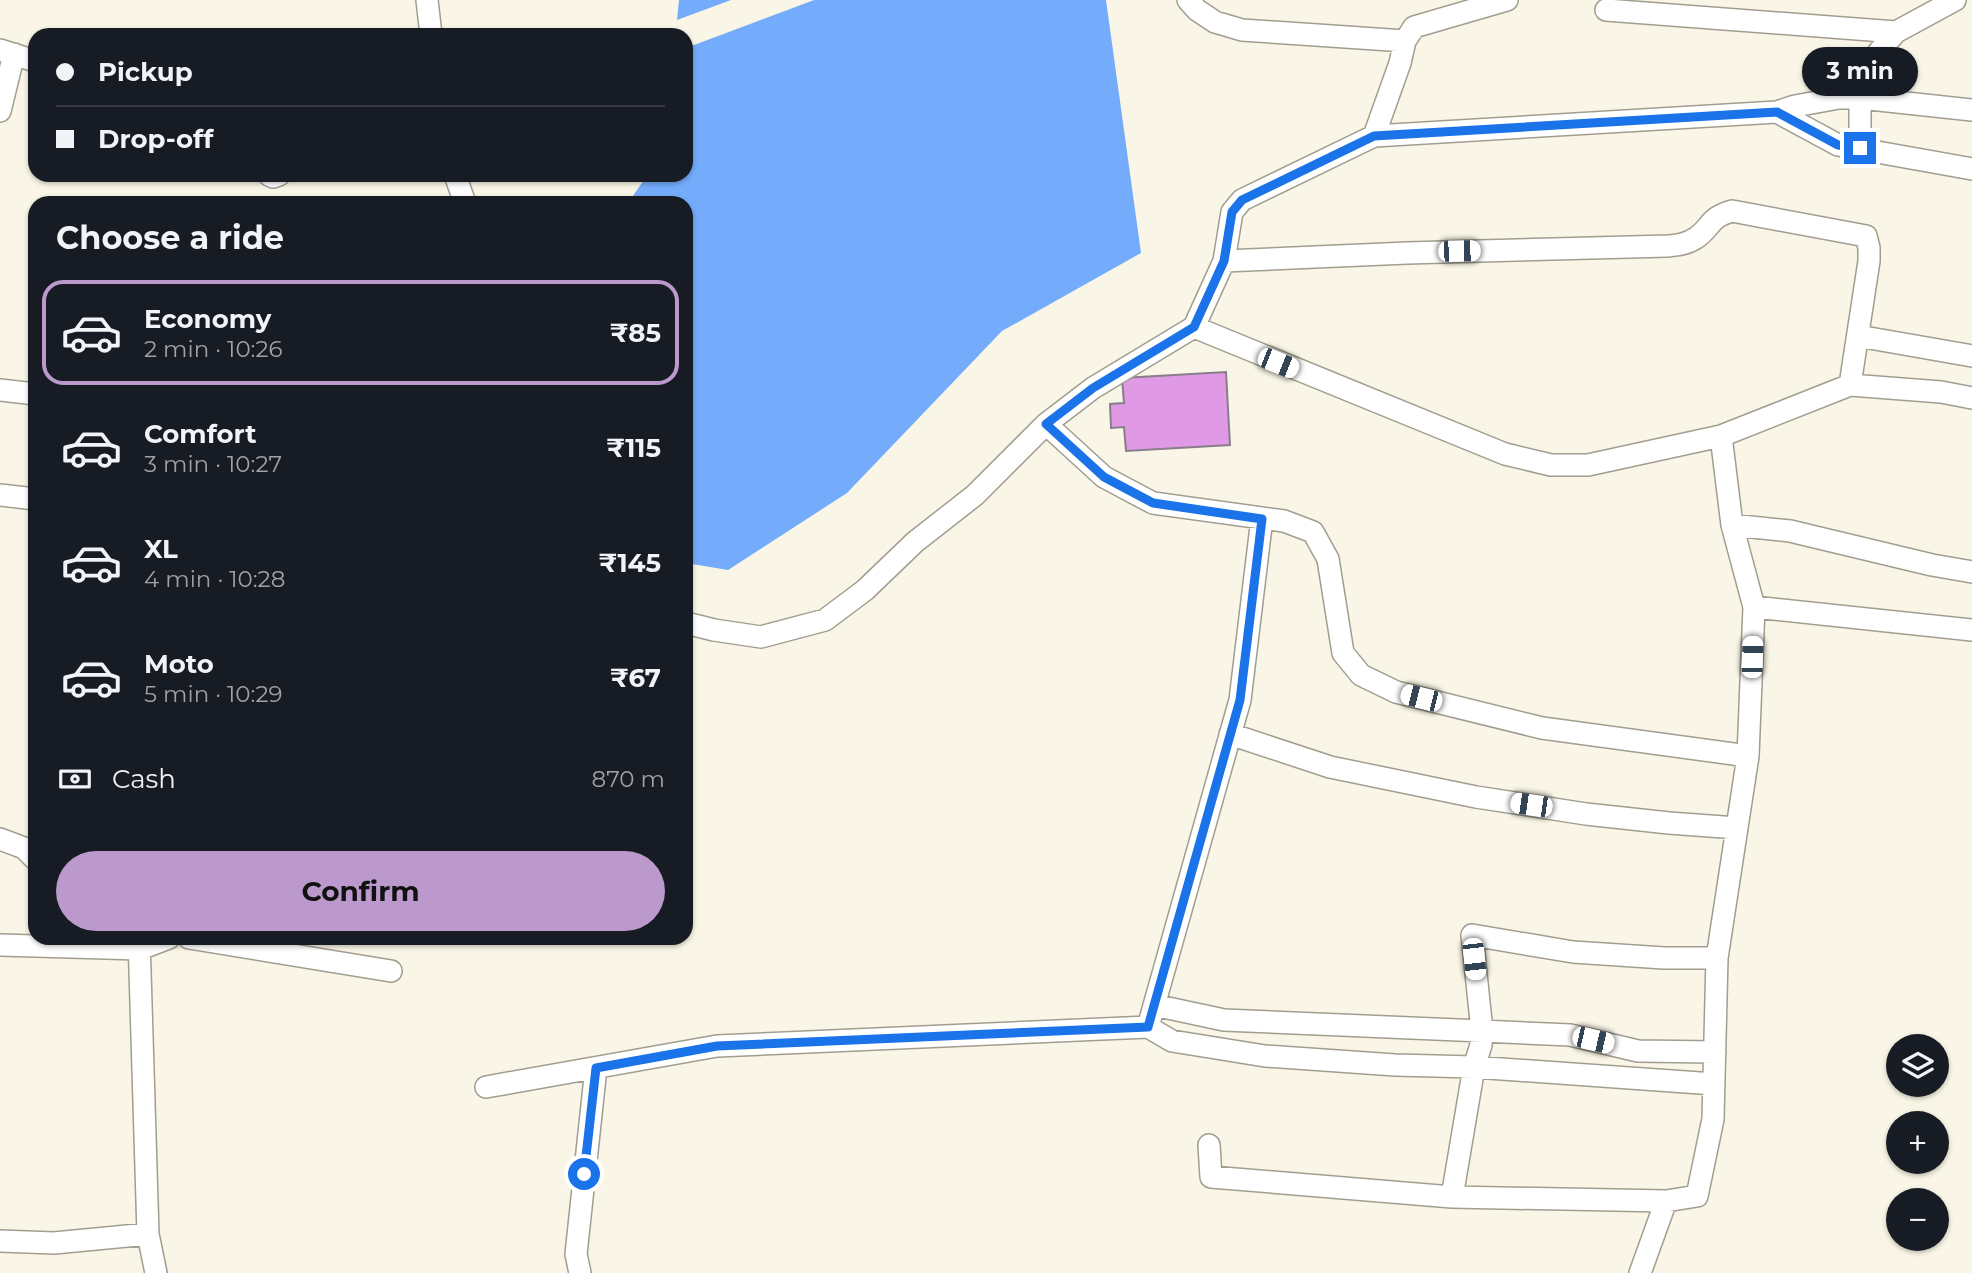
<!DOCTYPE html>
<meta charset="utf-8">
<style>
:root{--surface:#171b24;--page:#242831;--text:#f1f3f6;--muted:#9ea1a6;--line:#363941;--accent:#bc99cd}
body{margin:0;font-family:Montserrat,sans-serif;background:var(--page);color:var(--text);height:100vh;display:flex;flex-direction:column;font-size:26px;white-space:nowrap}
*{box-sizing:border-box;margin:0}
p{font-size:23px;color:var(--muted)}
.icon{flex:none;width:38px;height:38px;fill:none;stroke:currentColor;stroke-width:2;stroke-linecap:round;stroke-linejoin:round}
.map{position:relative;flex:1;overflow:hidden}
.details{position:absolute;left:28px;top:196px;width:665px;height:749px;display:flex;flex-direction:column;background:var(--surface);border-radius:21px;box-shadow:0 2px 5px #0004}
.details>*{flex:none}
.top-card{position:absolute;left:28px;top:28px;width:665px;height:154px;border-radius:21px;box-shadow:0 2px 5px #0004;display:grid;align-content:center;height:154px;padding:0 28px;background:var(--surface)}
.controls{position:absolute;left:1886px;top:1034px;display:grid;gap:14px}
.controls a{display:grid;place-items:center;width:63px;height:63px;border-radius:50%;background:var(--surface);box-shadow:0 2px 5px #0004;font-size:35px}
.end{position:absolute;width:32px;height:32px;margin:-16px;border:9px solid #1a73e8;background:#fff;box-shadow:0 0 0 4px #fff}
.from{border-radius:50%}
.bubble{position:absolute;height:49px;border-radius:24px;background:var(--surface);box-shadow:0 2px 5px #0004;font-size:23px;font-weight:700;line-height:49px;text-align:center}
.car{position:absolute;width:21px;height:42px;margin:-21px -10px;border-radius:9px;box-shadow:0 0 5px 2px #0007;background:linear-gradient(#fff 24%,#345 0 40%,#fff 0 76%,#345 0 86%,#fff 0)}
.top-card b{display:flex;align-items:center;gap:24px;height:66px;font-size:26px}
.top-card b+b{border-top:2px solid var(--line)}
.top-card i{width:18px;height:18px;background:var(--text)}
ul{padding:0;list-style:none}
li{display:flex;align-items:center;gap:21px;height:105px;margin:0 14px 10px;padding:0 14px;border:4px solid transparent;border-radius:21px}
li div{flex:1}
li b{display:block;font-size:26px}
li em{font-style:normal;font-weight:700}
li.selected{border-color:var(--accent)}
li>.icon{width:63px;height:63px;stroke-width:1.5}
h2{padding:0 28px;font-size:32px;line-height:84px}
.pay{display:flex;align-items:center;gap:18px;height:77px;padding:0 28px;font-size:26px}
.pay p{margin-inline-start:auto}
.primary-button{display:flex;gap:14px;margin-top:auto;padding:14px 28px}
.primary-button a{flex:1;height:80px;border-radius:42px;background:var(--accent);color:#111;font-size:28px;font-weight:700;line-height:80px;text-align:center}
.map>svg:first-child{display:block}
</style>
<div class="map">
<svg width="1972" height="1273" viewBox="0 0 1972 1273">
<rect width="100%" height="100%" fill="#faf6e7"/>
<!-- water -->
<path fill="#74acfb" d="M679,0h52l-54,20z
M814,0h292l35,253 -139,78 -155,162 -119,77 -42,-7v-360h-58l16,-23 1,-5h41v-127z"/>
<!-- building -->
<path fill="#e09ae5" stroke="#887d88" stroke-width="2" d="M1226,372l4,73 -104,6 -2,-24 -13,1 -1,-24 14,-1 -2,-25z"/>
<g fill="none" stroke-linecap="round" stroke-linejoin="round">
<!-- minor casing -->
<g stroke="#a19d8f" stroke-width="24">
<path id="minor" d="M427,0l4,35
M1188,0l9,10 18,12 27,8 163,11
M1606,10l290,22 59,-32
M0,50l35,11
M1839,98l57,-66
M1860,98v50
M0,111l14,-57
M1777,112l61,33 134,24
M1374,136l26,-73 5,-22 9,-14 93,-27
M269,175l4,2 6,-2
M455,175l10,28
M1224,261l183,-8 261,-7c10,-1 19,-2 28,-8 16,-11 12,-20 36,-27l134,25 3,12v13l-19,124
M1194,327l311,127 46,11h37l133,-29 129,-51 91,7 31,6
M1858,336l114,20
M0,390l35,4
M1046,424l58,53 49,26 131,18 29,11 15,27 15,94 18,22 35,17 146,36 206,28
M0,495l35,4
M1732,525l58,6 142,34 40,7
M1754,607l218,23
M686,623l28,7 47,7 64,-17 40,-30 50,-48 60,-47 71,-71 47,-36 101,-61 30,-66 8,-49 10,-12 132,-64 403,-24 18,-6 44,-8h21l112,12
M1230,734l100,33 146,30 110,17 83,9 68,5
M0,839l24,9 11,11
M189,938l202,33
M0,945l140,4 29,-11
M1154,1005l70,15 258,11 -10,-96 101,17 91,6h53
M1148,1027l24,14 93,15 130,9 79,2 7,-22 1,-14 88,4 68,16 77,1
M486,1087l231,-41 431,-19 92,-327 22,-182
M1209,1145l2,32 241,20 214,4 31,-5 16,-77 4,-161 31,-202 6,-149 -22,-82 -11,-89
M1452,1197l22,-130 240,17
M148,1234l8,39
M0,1241l54,2 94,-9 -9,-296
M580,1273l-4,-19 20,-186
M1640,1273l26,-72"/>
</g>
<!-- minor -->
<use href="#minor" stroke="#fff" stroke-width="21"/>
</g>
<g fill="none" stroke-linecap="round" stroke-linejoin="round">
<!-- route -->
<path stroke="#1a73e8" stroke-width="9" d="M584,1174l12,-106 121,-22 431,-19 92,-327 22,-181 -109,-16 -49,-26 -58,-53 47,-36 101,-61 30,-66 8,-49 10,-12 132,-64 403,-24 61,33 22,3"/>
</g>
</svg>
<div class="controls">
<a><svg class="icon" aria-label="layers" viewBox="0 0 24 24"><path d="M12 4l9 5-9 5-9-5zM3 14l9 5 9-5"/></svg></a>
<a>+</a>
<a>−</a>
</div>
<i class="end from" style="left:584px;top:1174px"></i>
<i class="end" style="left:1860px;top:148px"></i>
<div class="bubble" style="left:1802px;top:47px;width:116px">3 min</div>
<i class="car" style="left:1459px;top:251px;rotate:89deg"></i>
<i class="car" style="left:1278px;top:363px;rotate:112deg"></i>
<i class="car" style="left:1752px;top:657px;rotate:2deg"></i>
<i class="car" style="left:1421px;top:698px;rotate:284deg"></i>
<i class="car" style="left:1531px;top:805px;rotate:278deg"></i>
<i class="car" style="left:1474px;top:959px;rotate:174deg"></i>
<i class="car" style="left:1593px;top:1040px;rotate:103deg"></i>
<div class="top-card">
<b><i class="from"></i>Pickup</b>
<b><i></i>Drop-off</b>
</div>
<section class="details">
<h2>Choose a ride</h2>
<ul>
<li class="selected"><svg class="icon" aria-label="car" viewBox="0 0 24 24"><path d="M5 17H2v-5l4-1 3-4h7l3 4 3 1v5h-3M9 17h6M6 11h13"/><circle cx="7" cy="17" r="2"/><circle cx="17" cy="17" r="2"/></svg><div><b>Economy</b><p>2 min · 10:26</p></div><em>₹85</em></li>
<li><svg class="icon" aria-label="car" viewBox="0 0 24 24"><path d="M5 17H2v-5l4-1 3-4h7l3 4 3 1v5h-3M9 17h6M6 11h13"/><circle cx="7" cy="17" r="2"/><circle cx="17" cy="17" r="2"/></svg><div><b>Comfort</b><p>3 min · 10:27</p></div><em>₹115</em></li>
<li><svg class="icon" aria-label="car" viewBox="0 0 24 24"><path d="M5 17H2v-5l4-1 3-4h7l3 4 3 1v5h-3M9 17h6M6 11h13"/><circle cx="7" cy="17" r="2"/><circle cx="17" cy="17" r="2"/></svg><div><b>XL</b><p>4 min · 10:28</p></div><em>₹145</em></li>
<li><svg class="icon" aria-label="car" viewBox="0 0 24 24"><path d="M5 17H2v-5l4-1 3-4h7l3 4 3 1v5h-3M9 17h6M6 11h13"/><circle cx="7" cy="17" r="2"/><circle cx="17" cy="17" r="2"/></svg><div><b>Moto</b><p>5 min · 10:29</p></div><em>₹67</em></li>
</ul>
<div class="pay"><svg class="icon" aria-label="cash" viewBox="0 0 24 24"><path d="M3 7h18v10H3z"/><circle cx="12" cy="12" r="2"/></svg>Cash<p>870 m</p></div>
<div class="primary-button"><a>Confirm</a></div>
</section>
</div>
